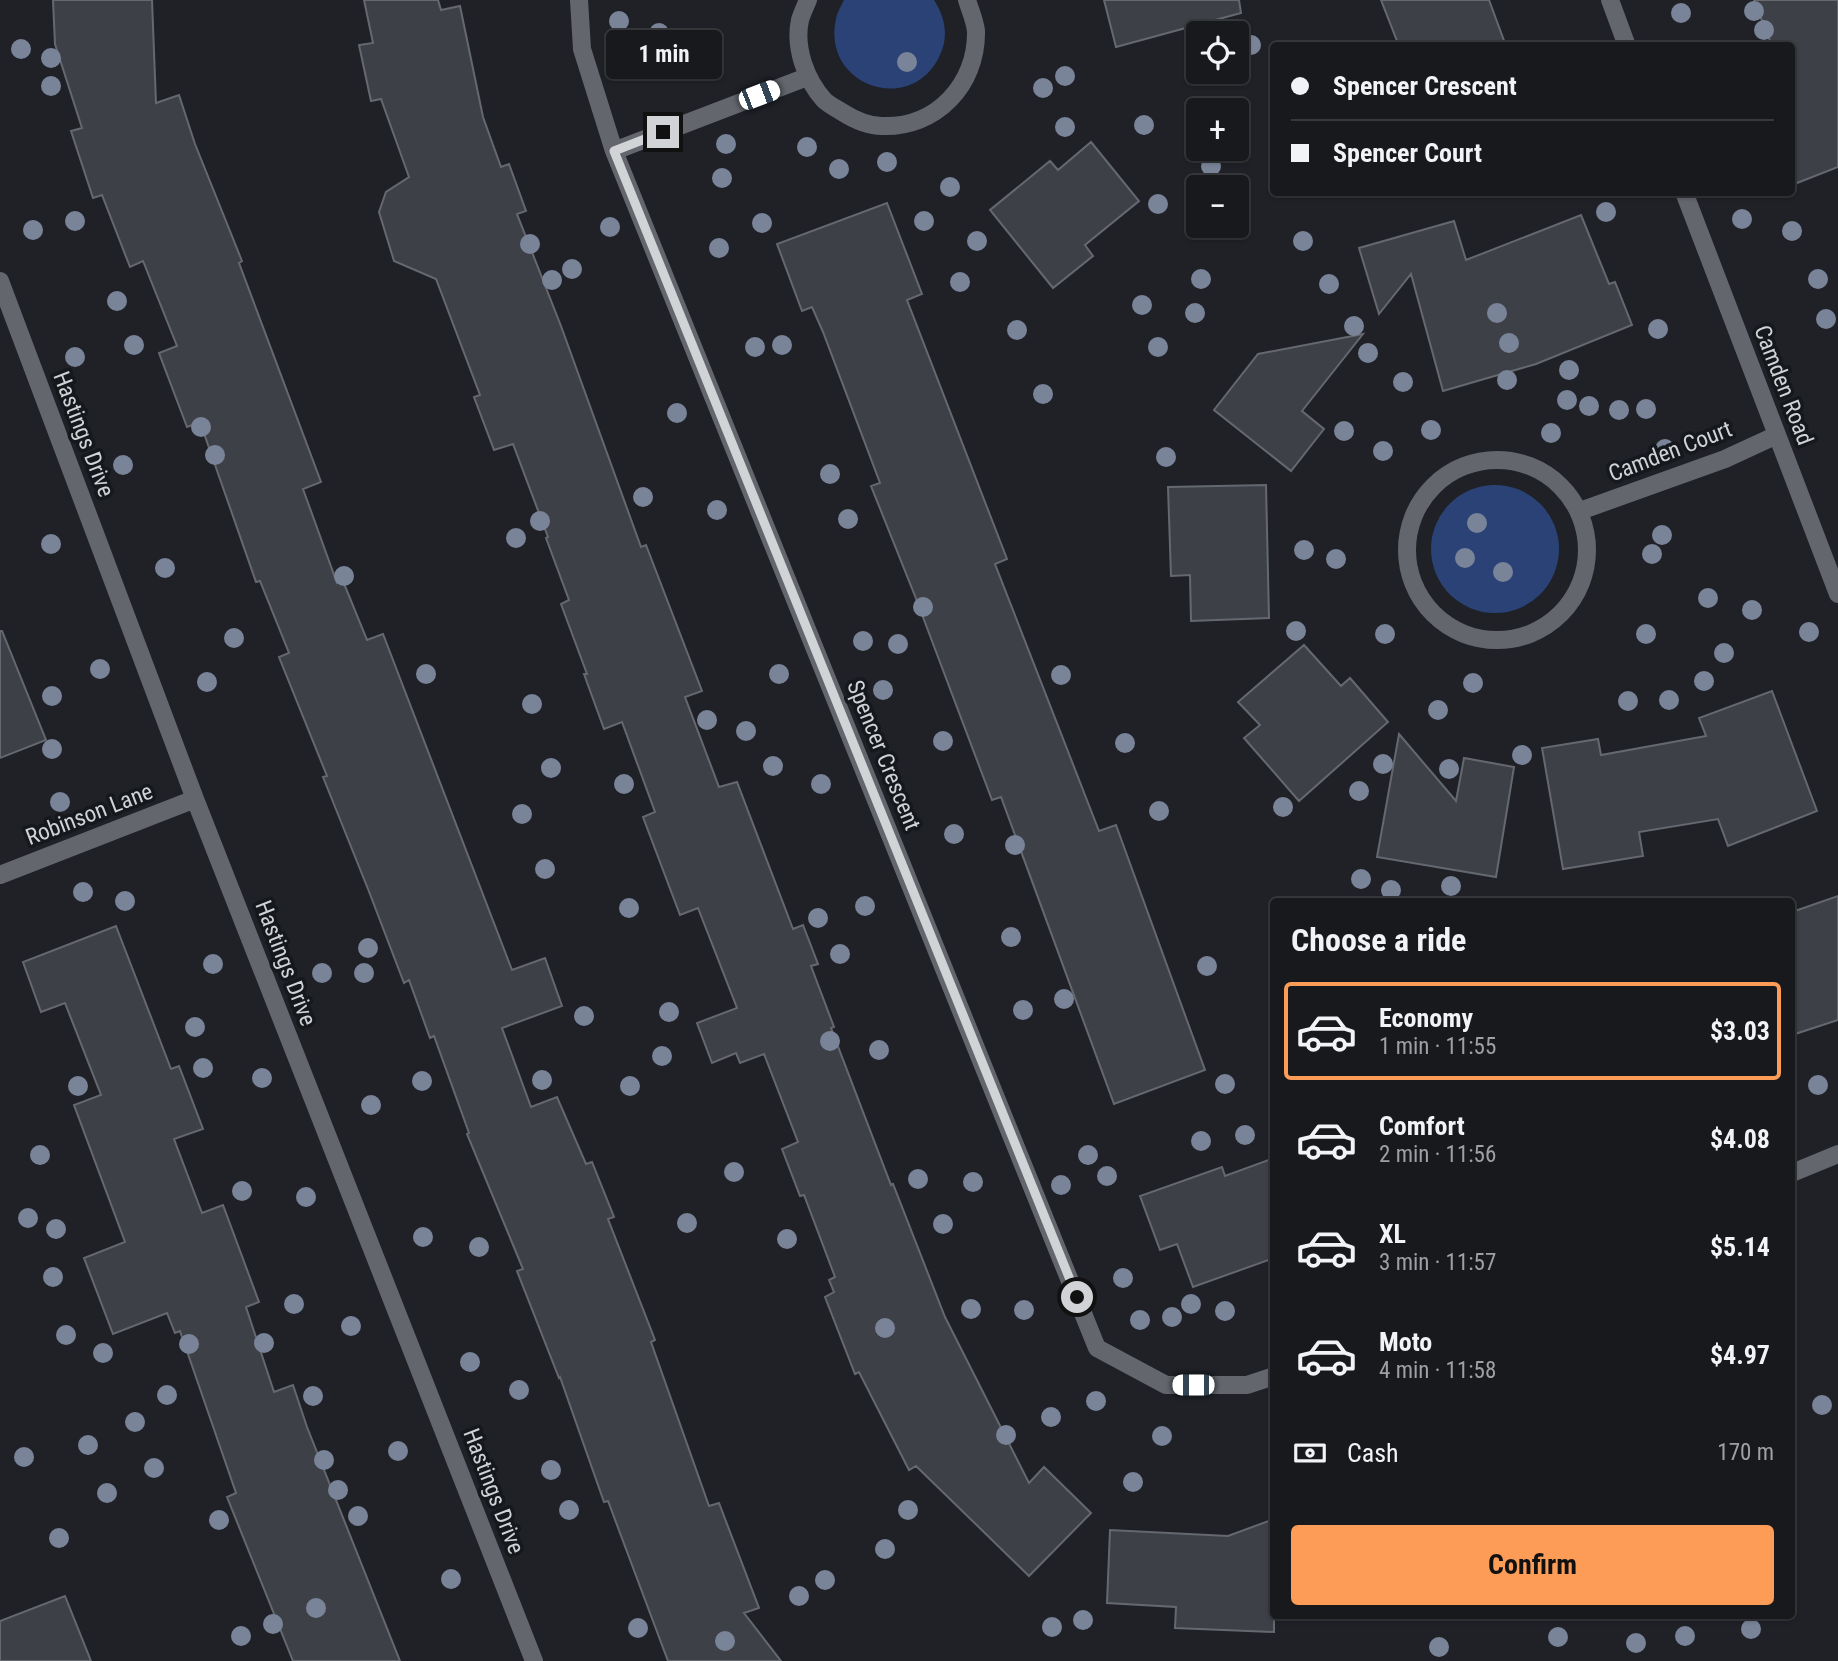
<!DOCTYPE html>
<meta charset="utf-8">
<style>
:root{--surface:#17191d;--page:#202226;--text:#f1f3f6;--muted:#9ea0a4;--line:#36383b;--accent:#fd9c57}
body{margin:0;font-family:"Roboto Condensed",sans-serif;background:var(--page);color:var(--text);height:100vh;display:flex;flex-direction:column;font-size:26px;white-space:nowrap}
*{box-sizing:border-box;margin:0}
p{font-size:23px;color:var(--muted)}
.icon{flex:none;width:38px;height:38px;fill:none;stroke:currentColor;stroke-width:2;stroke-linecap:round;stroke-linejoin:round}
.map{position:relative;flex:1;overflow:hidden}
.details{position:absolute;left:1270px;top:898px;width:525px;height:721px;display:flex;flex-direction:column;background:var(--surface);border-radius:7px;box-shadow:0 2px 5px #0004,0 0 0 2px var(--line)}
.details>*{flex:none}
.guide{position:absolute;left:1270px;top:42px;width:525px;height:154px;border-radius:7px;box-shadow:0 2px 5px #0004,0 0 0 2px var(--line);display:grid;align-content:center;height:154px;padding:0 21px;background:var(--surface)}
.tools{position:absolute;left:1186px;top:21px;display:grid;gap:14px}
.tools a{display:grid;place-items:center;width:63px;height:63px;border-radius:7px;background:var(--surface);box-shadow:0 2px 5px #0004,0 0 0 2px var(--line);font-size:35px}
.end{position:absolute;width:32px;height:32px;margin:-16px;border:9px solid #d1d3d6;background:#111;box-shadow:0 0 0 4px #111}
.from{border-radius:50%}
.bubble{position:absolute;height:49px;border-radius:7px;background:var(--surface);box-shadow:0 2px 5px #0004,0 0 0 2px var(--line);font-size:23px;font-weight:700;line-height:49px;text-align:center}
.car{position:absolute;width:21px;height:42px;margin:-21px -10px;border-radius:9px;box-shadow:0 0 5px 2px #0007;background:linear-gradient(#fff 24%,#345 0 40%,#fff 0 76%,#345 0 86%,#fff 0)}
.guide b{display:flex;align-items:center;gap:24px;height:66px;font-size:26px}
.guide b+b{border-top:2px solid var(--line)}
.guide i{width:18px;height:18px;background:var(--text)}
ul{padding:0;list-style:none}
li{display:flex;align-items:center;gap:21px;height:98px;margin:0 14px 10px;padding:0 7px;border:4px solid transparent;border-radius:7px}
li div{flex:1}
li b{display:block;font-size:26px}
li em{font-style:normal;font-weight:700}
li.selected{border-color:var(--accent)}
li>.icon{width:63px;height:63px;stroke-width:1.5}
h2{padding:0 21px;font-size:32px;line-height:84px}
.pay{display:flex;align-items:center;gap:18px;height:77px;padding:0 21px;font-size:26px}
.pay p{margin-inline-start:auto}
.button{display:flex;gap:14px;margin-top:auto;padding:14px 21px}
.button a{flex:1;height:80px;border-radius:7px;background:var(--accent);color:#111;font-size:28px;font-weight:700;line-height:80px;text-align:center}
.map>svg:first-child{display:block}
</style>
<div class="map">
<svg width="1838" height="1661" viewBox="0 0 1838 1661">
<rect width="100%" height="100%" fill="#1f2127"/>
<!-- green -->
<path fill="#2a4275" d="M844,0h90c11,17 15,36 6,55 -28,62 -119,31 -104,-36 1,-6 5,-13 8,-19z
M1431 549a64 64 0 1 1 128 0a64 64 0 1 1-128 0Z"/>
<!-- building -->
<path fill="#3d4147" stroke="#65686f" stroke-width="2" d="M53,0h99l4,103 23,-8 16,49 47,117 -3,2 82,219 -18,7 34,94 6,-2 24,59 16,-6 129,336 33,-12 17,48 -60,22 29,79 26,-10 29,67 6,-2 22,55 -6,2 47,121 -4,2 58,164 10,-3 40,105 -15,5 37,48h-113l-60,-160 -4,1 -44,-125 -1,1 -42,-107 6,-2 -56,-135 2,-1 -35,-97 -4,2 -21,-58 -5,3 -36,-94 -45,-112 4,-1 -48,-119 10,-4 -29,-72 -4,1 -56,-160 -13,5 -28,-74 18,-7 -34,-85 -13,6 -28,-72 -9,3 -22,-67 11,-3 -27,-84z
M364,0h74l3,10 19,-4 23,111 18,50 8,-3 17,47 -9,3 44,112 80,221 5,-2 56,146 -17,6 34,90 18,-5 56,147 10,-4 15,39 -7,2 23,61 -3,1 60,157 2,-1 52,133 84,166 15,-16 47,46 -62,63 -113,-110 -7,4 -50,-98 -4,2 -30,-77 9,-5 -5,-12 6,-3 -31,-82 -4,1 -18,-47 16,-7 -34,-88 -24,9 -4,-10 -24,10 -15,-40 40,-15 -39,-100 -18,7 -37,-98 12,-5 -33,-90 -18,7 -20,-55h3l-26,-70 8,-4 -23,-62 2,-1 -35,-93 -19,6 -20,-53 6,-2 -44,-116 -42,-18 -15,-49 7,-20 23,-15 -28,-78 -10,2 -12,-56 14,-2z
M1104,0h135l2,13 -125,34z
M1381,0h108l17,46h-107z
M1754,0h84v167l-46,18v-139h-20z
M1091,142l48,59 -54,44 8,11 -40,32 -63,-78 60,-49 8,9z
M887,203l35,91 -15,6 100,259 -12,5 104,267 17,-6 89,245 -91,34 -113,-307 -9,3 -77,-204 -44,-110 9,-3 -57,-151 -11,-25 -10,4 -25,-67z
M1581,215l28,69 6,-2 17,43 -96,39 -93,27 -32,-117 -32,40 -20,-66 95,-27 12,39z
M1363,334l-61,77 22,18 -33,42 -77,-61 44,-56z
M1266,485l3,133 -78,3 -1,-46 -19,1 -3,-89z
M0,631h2l44,109 -46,18z
M1304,645l37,41 9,-8 38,44 -89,79 -55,-63 16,-13 -22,-23z
M1772,691l45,120 -89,35 -10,-27 -79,13 4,24 -80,13 -21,-121 56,-9 3,16 105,-19 -7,-18z
M1399,734l57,67 8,-43 50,9 -18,110 -119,-20z
M1838,896v124l-46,15v-123z
M116,926l55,143 8,-3 24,63 -29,10 28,74 21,-8 36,97 -13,5 28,85 19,-7 14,42 93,234h-107l-66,-164 9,-4 -56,-162 -5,2 -8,-20 -54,21 -29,-76 41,-16 -51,-137 27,-10 -36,-92 -24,9 -18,-50z
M1274,1158v100l-81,29 -16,-43 -17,6 -20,-54 82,-29 3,9z
M1274,1519v113l-99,-4 1,-21 -69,-4 3,-73 118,6z
M65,1596l26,65h-91v-40z"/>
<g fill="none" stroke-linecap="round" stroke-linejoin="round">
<!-- minor -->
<path stroke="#63676d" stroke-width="18" d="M579,0l3,49 32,102 483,1197 69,37h81l27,-9
M808,0c-3,7 -6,13 -8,20 -6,28 6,60 24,80 5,5 12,8 18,12 11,7 27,14 40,14 54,2 95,-41 94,-95 -1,-10 -6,-21 -9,-31
M1610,0l17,46
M614,151l193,-74
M1684,192l154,402
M0,281l195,518 339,862
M1407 550a90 90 0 1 1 180 0a90 90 0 1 1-180 0Z
M1580,511l145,-52 52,-24
M0,875l195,-76
M1792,1173l46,-19"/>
</g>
<!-- trees -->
<g fill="#7a8499">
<circle cx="1754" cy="11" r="10"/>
<circle cx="1681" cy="13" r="10"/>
<circle cx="619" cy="21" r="10"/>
<circle cx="1764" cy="30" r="10"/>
<circle cx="659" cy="33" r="10"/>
<circle cx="1251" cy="45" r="10"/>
<circle cx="21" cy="49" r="10"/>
<circle cx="699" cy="57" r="10"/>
<circle cx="51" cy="58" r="10"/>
<circle cx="907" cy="62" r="10"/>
<circle cx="1065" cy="76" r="10"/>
<circle cx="51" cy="86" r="10"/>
<circle cx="1043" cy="88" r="10"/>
<circle cx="1144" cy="125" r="10"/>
<circle cx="1065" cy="127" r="10"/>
<circle cx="726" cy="144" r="10"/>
<circle cx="807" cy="147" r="10"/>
<circle cx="887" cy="162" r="10"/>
<circle cx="1211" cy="166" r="10"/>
<circle cx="839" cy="169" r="10"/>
<circle cx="722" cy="178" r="10"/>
<circle cx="950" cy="187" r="10"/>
<circle cx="1158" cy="204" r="10"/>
<circle cx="1606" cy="212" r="10"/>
<circle cx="1742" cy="219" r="10"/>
<circle cx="75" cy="221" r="10"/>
<circle cx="924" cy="221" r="10"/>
<circle cx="762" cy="223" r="10"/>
<circle cx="610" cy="227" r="10"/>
<circle cx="33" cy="230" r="10"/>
<circle cx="1792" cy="231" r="10"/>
<circle cx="977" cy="241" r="10"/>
<circle cx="1303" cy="241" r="10"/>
<circle cx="530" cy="244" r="10"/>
<circle cx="719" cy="248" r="10"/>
<circle cx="572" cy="269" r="10"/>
<circle cx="1201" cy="279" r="10"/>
<circle cx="1818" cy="279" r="10"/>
<circle cx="552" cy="280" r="10"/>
<circle cx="960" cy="282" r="10"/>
<circle cx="1329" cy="284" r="10"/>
<circle cx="117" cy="301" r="10"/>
<circle cx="1142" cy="305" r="10"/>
<circle cx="1195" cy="313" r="10"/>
<circle cx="1497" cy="313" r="10"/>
<circle cx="1826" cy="319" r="10"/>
<circle cx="1354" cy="326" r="10"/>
<circle cx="1658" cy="329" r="10"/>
<circle cx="1017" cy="330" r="10"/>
<circle cx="1509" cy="343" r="10"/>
<circle cx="134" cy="345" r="10"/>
<circle cx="782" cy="345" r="10"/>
<circle cx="755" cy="347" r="10"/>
<circle cx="1158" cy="347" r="10"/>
<circle cx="1368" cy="353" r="10"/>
<circle cx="75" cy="357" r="10"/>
<circle cx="1569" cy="370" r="10"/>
<circle cx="1507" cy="380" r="10"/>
<circle cx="1403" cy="382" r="10"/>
<circle cx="1043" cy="394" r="10"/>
<circle cx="1567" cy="400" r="10"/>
<circle cx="1589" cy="406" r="10"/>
<circle cx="1646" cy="409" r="10"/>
<circle cx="1619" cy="410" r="10"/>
<circle cx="677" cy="413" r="10"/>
<circle cx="201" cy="427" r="10"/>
<circle cx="1431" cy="430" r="10"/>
<circle cx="1344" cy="431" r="10"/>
<circle cx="1551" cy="433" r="10"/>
<circle cx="1665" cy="449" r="10"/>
<circle cx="1383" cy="451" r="10"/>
<circle cx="215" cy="455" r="10"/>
<circle cx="1166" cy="457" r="10"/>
<circle cx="123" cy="465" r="10"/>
<circle cx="830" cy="474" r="10"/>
<circle cx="643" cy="497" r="10"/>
<circle cx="717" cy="510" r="10"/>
<circle cx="848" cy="519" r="10"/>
<circle cx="540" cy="521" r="10"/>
<circle cx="1477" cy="523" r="10"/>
<circle cx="1662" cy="535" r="10"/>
<circle cx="516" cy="538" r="10"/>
<circle cx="51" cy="544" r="10"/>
<circle cx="1304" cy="550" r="10"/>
<circle cx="1652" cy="554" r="10"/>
<circle cx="1465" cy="558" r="10"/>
<circle cx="1336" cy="559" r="10"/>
<circle cx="165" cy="568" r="10"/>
<circle cx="1503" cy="572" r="10"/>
<circle cx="344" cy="576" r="10"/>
<circle cx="1708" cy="598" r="10"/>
<circle cx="923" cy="607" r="10"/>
<circle cx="1752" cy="610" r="10"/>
<circle cx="1296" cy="631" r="10"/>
<circle cx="1809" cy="632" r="10"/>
<circle cx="1385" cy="634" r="10"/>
<circle cx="1646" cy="634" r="10"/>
<circle cx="234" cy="638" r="10"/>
<circle cx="863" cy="641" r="10"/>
<circle cx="898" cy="644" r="10"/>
<circle cx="1724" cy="653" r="10"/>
<circle cx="100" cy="669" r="10"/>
<circle cx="426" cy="674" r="10"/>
<circle cx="779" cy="674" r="10"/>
<circle cx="1061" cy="675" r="10"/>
<circle cx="1704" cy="681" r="10"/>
<circle cx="207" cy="682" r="10"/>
<circle cx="1473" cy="683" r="10"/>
<circle cx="883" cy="690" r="10"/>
<circle cx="52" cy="696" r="10"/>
<circle cx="1669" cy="700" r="10"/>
<circle cx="1628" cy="701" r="10"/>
<circle cx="532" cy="704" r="10"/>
<circle cx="1438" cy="710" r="10"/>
<circle cx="707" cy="720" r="10"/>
<circle cx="746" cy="731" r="10"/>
<circle cx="943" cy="741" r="10"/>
<circle cx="1125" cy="743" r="10"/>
<circle cx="52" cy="749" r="10"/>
<circle cx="1522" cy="755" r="10"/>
<circle cx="1383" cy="764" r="10"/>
<circle cx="773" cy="766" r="10"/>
<circle cx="551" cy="768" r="10"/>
<circle cx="1449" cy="769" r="10"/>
<circle cx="624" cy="784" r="10"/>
<circle cx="821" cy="784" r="10"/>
<circle cx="1359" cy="791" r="10"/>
<circle cx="60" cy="802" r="10"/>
<circle cx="1283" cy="807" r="10"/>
<circle cx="1159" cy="811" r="10"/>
<circle cx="522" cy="814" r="10"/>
<circle cx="954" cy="834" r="10"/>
<circle cx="1015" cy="845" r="10"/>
<circle cx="545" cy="869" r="10"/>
<circle cx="1361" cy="879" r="10"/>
<circle cx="1451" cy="886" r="10"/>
<circle cx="1391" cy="890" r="10"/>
<circle cx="83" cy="892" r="10"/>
<circle cx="125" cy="901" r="10"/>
<circle cx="865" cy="906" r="10"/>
<circle cx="629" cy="908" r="10"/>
<circle cx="818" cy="918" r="10"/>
<circle cx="1011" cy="937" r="10"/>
<circle cx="368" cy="948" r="10"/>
<circle cx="840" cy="954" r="10"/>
<circle cx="213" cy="964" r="10"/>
<circle cx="1207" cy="966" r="10"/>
<circle cx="322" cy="973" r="10"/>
<circle cx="364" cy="973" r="10"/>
<circle cx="1064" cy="999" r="10"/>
<circle cx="1023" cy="1010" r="10"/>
<circle cx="669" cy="1012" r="10"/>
<circle cx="584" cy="1016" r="10"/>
<circle cx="195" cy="1027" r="10"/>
<circle cx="830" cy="1041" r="10"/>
<circle cx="879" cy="1050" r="10"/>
<circle cx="662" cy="1056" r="10"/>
<circle cx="203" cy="1068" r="10"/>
<circle cx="262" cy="1078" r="10"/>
<circle cx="542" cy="1080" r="10"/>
<circle cx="422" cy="1081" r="10"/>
<circle cx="1225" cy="1084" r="10"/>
<circle cx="1818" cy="1085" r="10"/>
<circle cx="78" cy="1086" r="10"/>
<circle cx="630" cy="1086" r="10"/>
<circle cx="371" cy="1105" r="10"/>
<circle cx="1245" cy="1135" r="10"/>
<circle cx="1201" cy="1141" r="10"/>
<circle cx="40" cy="1155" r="10"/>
<circle cx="1088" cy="1155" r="10"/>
<circle cx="734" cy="1172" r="10"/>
<circle cx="1107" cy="1176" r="10"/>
<circle cx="918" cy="1179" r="10"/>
<circle cx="973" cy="1182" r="10"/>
<circle cx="1061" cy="1185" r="10"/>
<circle cx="242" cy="1191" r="10"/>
<circle cx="306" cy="1197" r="10"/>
<circle cx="28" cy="1218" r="10"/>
<circle cx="687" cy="1223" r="10"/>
<circle cx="943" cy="1224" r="10"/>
<circle cx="56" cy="1229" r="10"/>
<circle cx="423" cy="1237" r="10"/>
<circle cx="787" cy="1239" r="10"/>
<circle cx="479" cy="1247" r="10"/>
<circle cx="53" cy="1277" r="10"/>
<circle cx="1123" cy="1278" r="10"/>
<circle cx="294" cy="1304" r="10"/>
<circle cx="1191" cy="1304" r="10"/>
<circle cx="971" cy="1309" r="10"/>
<circle cx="1024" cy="1310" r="10"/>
<circle cx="1225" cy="1311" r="10"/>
<circle cx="1172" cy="1317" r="10"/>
<circle cx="1140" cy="1320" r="10"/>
<circle cx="351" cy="1326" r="10"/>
<circle cx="885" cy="1328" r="10"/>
<circle cx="66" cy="1335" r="10"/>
<circle cx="264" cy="1343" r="10"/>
<circle cx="189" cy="1344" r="10"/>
<circle cx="103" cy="1353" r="10"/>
<circle cx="470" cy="1362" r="10"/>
<circle cx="519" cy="1390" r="10"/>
<circle cx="167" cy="1395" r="10"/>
<circle cx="313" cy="1396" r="10"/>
<circle cx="1096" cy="1401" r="10"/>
<circle cx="1822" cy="1405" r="10"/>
<circle cx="1051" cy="1417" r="10"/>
<circle cx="135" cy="1422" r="10"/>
<circle cx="1006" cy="1435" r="10"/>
<circle cx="1162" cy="1436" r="10"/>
<circle cx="88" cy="1445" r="10"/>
<circle cx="398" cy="1451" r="10"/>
<circle cx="24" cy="1457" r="10"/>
<circle cx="324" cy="1460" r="10"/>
<circle cx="154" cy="1468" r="10"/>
<circle cx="551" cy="1470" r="10"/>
<circle cx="1133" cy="1482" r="10"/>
<circle cx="338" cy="1490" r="10"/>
<circle cx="107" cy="1493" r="10"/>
<circle cx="569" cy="1510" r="10"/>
<circle cx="908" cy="1510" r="10"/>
<circle cx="358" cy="1516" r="10"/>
<circle cx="219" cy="1520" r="10"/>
<circle cx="59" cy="1538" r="10"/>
<circle cx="885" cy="1549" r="10"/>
<circle cx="451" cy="1579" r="10"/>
<circle cx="825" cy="1580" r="10"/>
<circle cx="799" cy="1596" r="10"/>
<circle cx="316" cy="1608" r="10"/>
<circle cx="1083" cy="1620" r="10"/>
<circle cx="273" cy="1624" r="10"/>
<circle cx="1052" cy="1627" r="10"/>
<circle cx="638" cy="1628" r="10"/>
<circle cx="1751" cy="1629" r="10"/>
<circle cx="241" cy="1636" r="10"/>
<circle cx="1685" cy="1636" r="10"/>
<circle cx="1558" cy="1637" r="10"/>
<circle cx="725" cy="1641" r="10"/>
<circle cx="1636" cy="1643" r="10"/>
<circle cx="1439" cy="1647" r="10"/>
</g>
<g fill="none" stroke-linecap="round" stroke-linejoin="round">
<!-- route -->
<path stroke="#d1d3d6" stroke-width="9" d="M663,132l-49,19 463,1146"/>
</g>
<g text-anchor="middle" stroke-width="7" stroke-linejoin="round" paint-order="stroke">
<!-- street labels -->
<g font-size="23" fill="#d1d3d6" stroke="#15181d">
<text transform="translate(1784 385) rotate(69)" y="8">Camden Road</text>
<text transform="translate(84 434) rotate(69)" y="8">Hastings Drive</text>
<text transform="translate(1670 451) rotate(-21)" y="8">Camden Court</text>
<text transform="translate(884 755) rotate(68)" y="8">Spencer Crescent</text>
<text transform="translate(89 814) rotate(-21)" y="8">Robinson Lane</text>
<text transform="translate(286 963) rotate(69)" y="8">Hastings Drive</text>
<text transform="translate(494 1491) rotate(69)" y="8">Hastings Drive</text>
</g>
</g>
</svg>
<div class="tools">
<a><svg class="icon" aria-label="locate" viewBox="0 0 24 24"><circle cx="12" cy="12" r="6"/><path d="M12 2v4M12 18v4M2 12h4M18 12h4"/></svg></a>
<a>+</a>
<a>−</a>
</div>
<i class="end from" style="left:1077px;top:1297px"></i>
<i class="end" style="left:663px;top:132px"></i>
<div class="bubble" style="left:606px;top:30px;width:116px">1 min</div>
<i class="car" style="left:759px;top:95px;rotate:69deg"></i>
<i class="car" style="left:1193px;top:1385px;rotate:270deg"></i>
<div class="guide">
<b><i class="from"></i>Spencer Crescent</b>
<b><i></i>Spencer Court</b>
</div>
<section class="details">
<h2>Choose a ride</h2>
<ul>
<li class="selected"><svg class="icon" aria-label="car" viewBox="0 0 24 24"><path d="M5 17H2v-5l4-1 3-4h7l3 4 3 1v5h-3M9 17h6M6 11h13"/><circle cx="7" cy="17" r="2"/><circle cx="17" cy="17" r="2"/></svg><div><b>Economy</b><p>1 min · 11:55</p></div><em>$3.03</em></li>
<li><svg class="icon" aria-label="car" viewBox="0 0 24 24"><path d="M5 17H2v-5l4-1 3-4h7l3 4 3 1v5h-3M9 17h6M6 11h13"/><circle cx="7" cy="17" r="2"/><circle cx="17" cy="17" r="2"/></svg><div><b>Comfort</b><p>2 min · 11:56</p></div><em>$4.08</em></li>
<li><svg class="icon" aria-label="car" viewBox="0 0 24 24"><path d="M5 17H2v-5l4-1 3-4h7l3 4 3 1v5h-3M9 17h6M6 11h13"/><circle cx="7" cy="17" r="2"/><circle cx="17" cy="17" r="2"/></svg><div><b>XL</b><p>3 min · 11:57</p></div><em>$5.14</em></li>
<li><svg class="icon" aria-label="car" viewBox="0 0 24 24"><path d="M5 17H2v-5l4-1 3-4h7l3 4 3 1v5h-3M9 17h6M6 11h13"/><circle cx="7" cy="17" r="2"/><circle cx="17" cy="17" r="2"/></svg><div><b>Moto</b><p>4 min · 11:58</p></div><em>$4.97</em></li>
</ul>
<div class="pay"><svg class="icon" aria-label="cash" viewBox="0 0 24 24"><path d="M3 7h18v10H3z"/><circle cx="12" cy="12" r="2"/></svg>Cash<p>170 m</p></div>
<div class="button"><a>Confirm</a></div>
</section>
</div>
